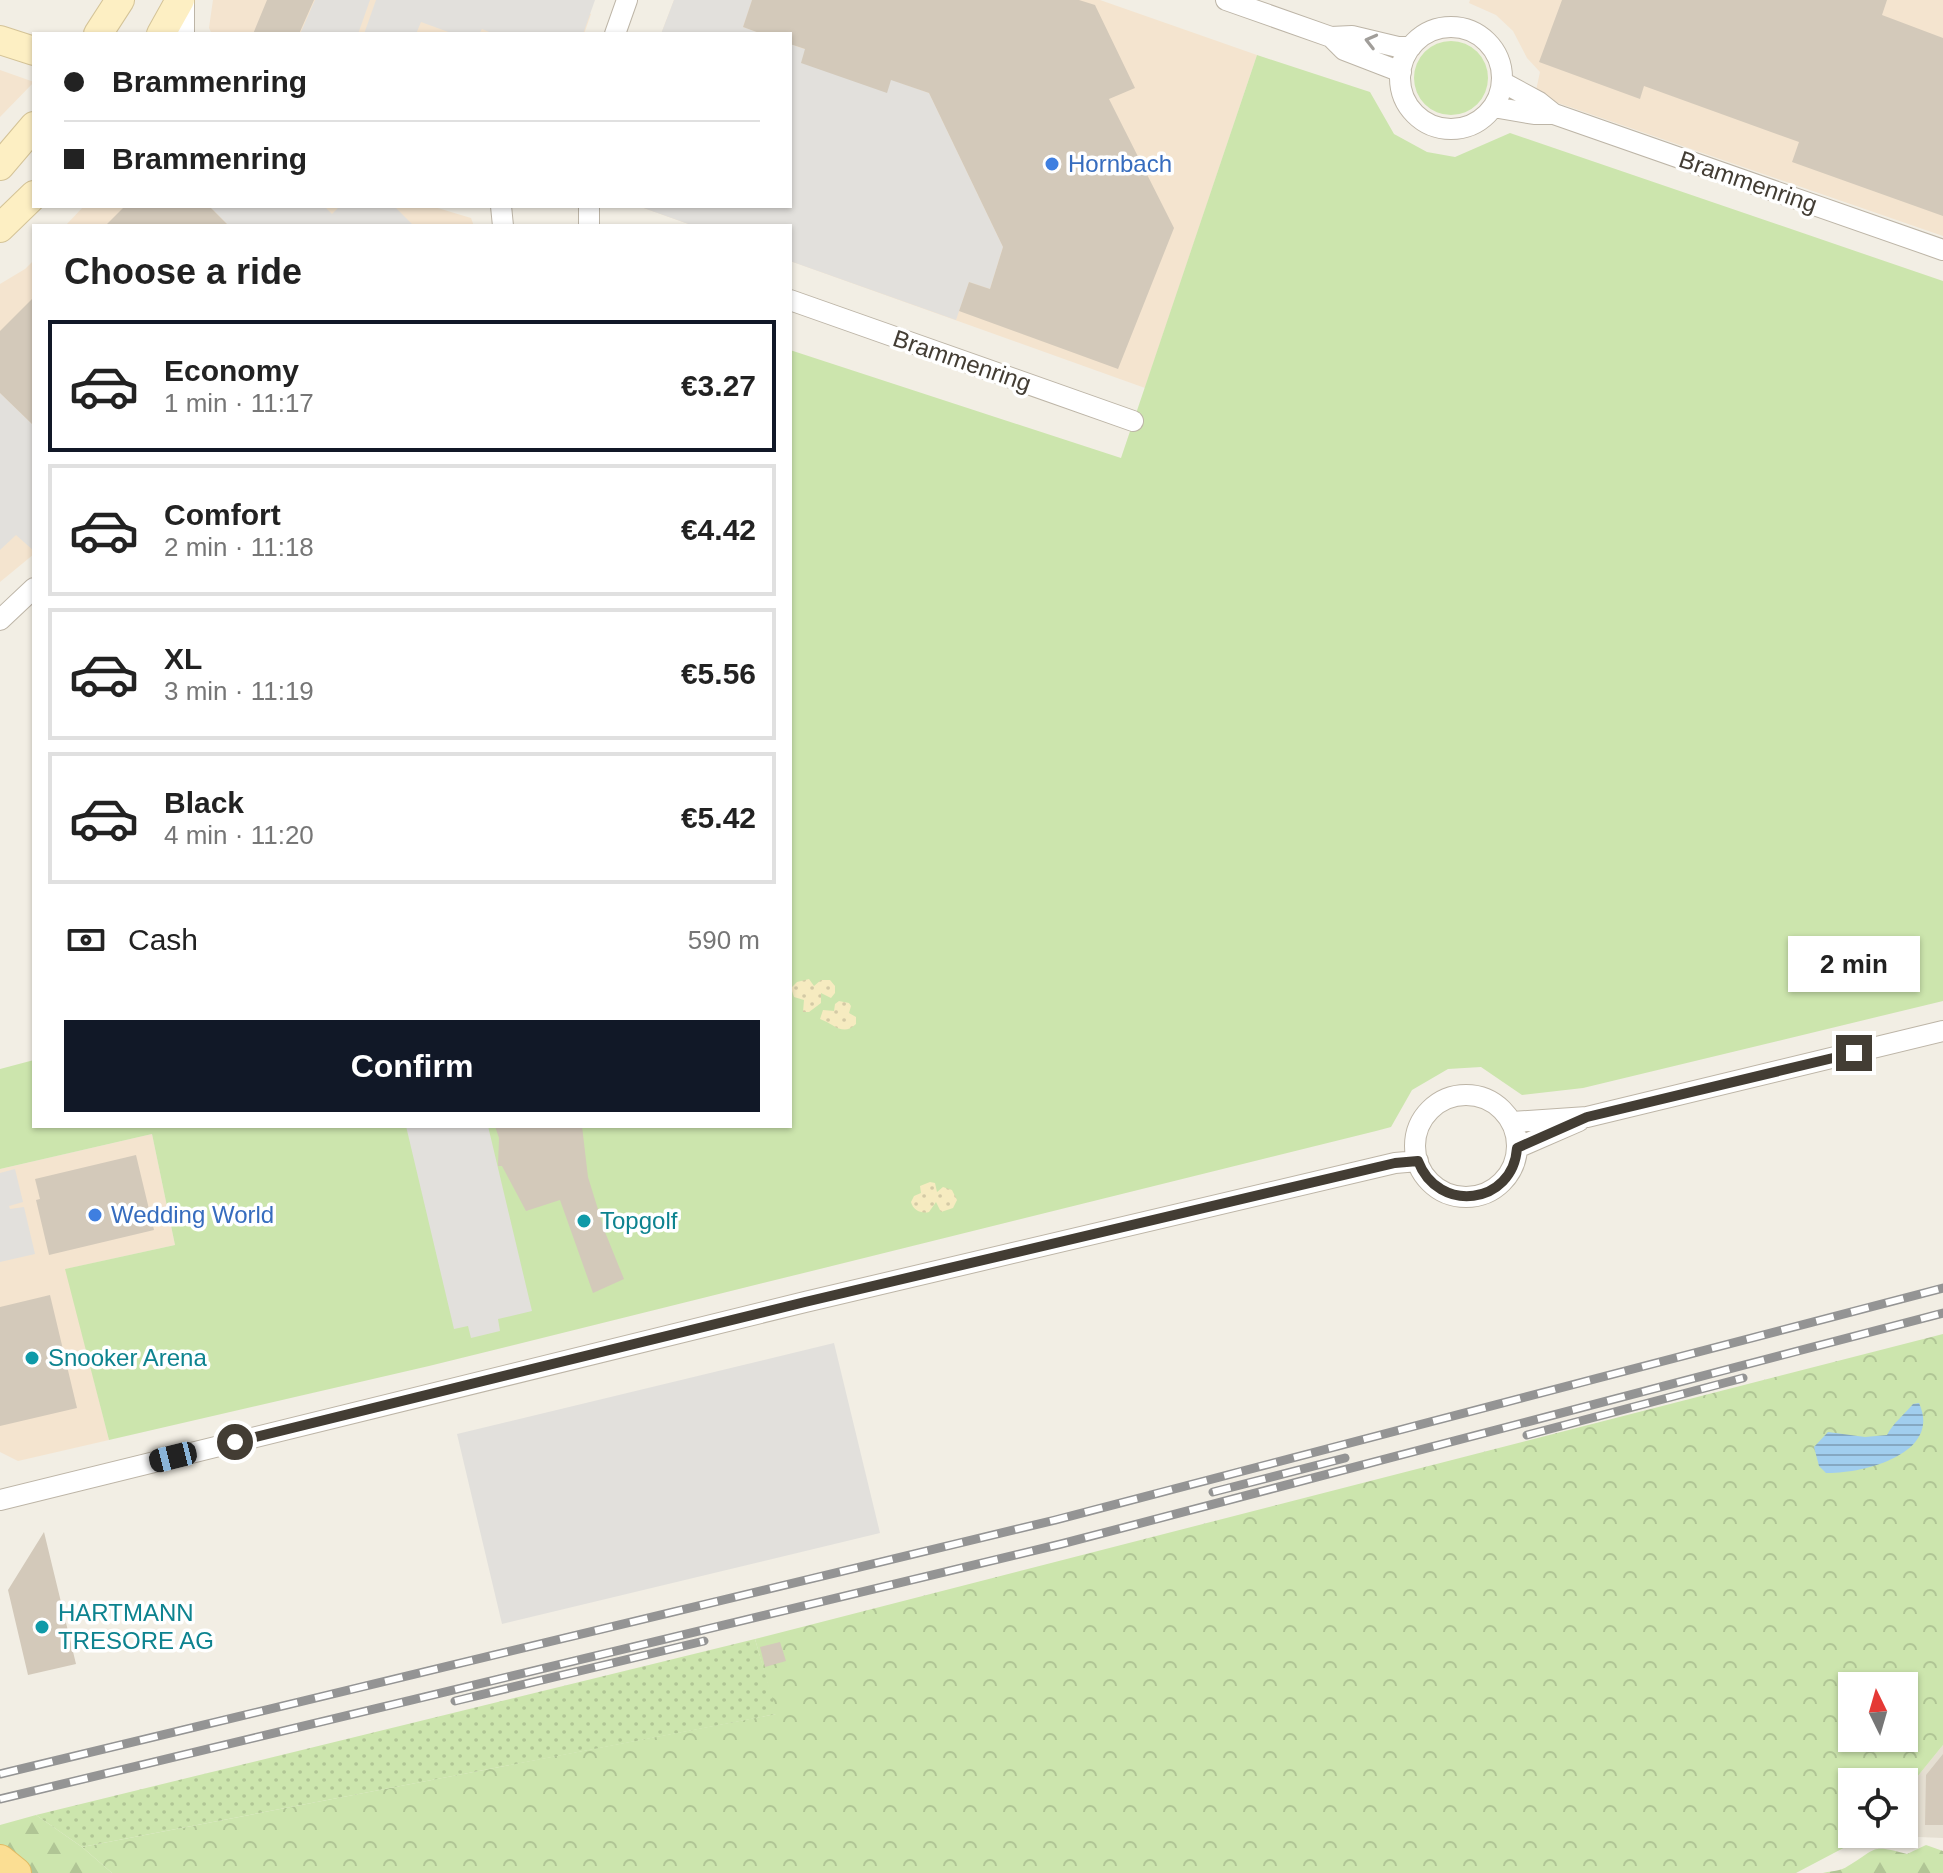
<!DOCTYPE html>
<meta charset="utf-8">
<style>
:root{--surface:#fff;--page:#f2f2f2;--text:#222;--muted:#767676;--line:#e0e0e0;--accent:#111827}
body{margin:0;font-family:Helvetica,sans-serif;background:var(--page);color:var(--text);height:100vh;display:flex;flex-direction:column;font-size:30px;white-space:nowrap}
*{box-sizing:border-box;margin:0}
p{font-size:26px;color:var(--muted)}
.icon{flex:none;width:44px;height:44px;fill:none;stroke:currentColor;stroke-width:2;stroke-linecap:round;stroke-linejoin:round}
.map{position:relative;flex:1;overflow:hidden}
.details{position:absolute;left:32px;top:224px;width:760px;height:904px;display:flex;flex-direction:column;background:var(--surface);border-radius:0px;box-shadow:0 2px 6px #0004}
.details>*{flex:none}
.guide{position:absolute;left:32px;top:32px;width:760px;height:176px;border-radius:0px;box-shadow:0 2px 6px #0004;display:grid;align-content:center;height:176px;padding:0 32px;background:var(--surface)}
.needle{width:52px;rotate:355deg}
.buttons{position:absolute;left:1838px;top:1672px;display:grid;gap:16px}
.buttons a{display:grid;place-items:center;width:80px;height:80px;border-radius:0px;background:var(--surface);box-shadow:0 2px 6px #0004;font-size:40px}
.end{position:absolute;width:36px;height:36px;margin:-18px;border:10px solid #433d34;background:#fff;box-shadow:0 0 0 4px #fff}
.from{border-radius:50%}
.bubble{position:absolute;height:56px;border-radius:0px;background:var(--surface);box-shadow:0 2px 6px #0004;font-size:26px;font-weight:800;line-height:56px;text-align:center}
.car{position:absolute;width:24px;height:48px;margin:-24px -12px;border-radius:10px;box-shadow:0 0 6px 2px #0007;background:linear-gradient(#222 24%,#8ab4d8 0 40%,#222 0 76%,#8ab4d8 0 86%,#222 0)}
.guide b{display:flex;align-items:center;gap:28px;height:76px;font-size:30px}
.guide b+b{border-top:2px solid var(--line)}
.guide i{width:20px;height:20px;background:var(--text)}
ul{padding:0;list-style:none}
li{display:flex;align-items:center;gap:24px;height:132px;margin:0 16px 12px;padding:0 16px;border:4px solid var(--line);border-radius:0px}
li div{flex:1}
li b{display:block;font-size:30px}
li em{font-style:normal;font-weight:800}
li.selected{border-color:var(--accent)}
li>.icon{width:72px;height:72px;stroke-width:1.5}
h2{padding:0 32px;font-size:36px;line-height:96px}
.pay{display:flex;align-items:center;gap:20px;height:88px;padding:0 32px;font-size:30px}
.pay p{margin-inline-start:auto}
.button{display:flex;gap:16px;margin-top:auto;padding:16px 32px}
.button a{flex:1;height:92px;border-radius:0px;background:var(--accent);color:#fff;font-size:32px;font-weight:800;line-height:92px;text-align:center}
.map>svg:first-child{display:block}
</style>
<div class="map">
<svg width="1943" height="1873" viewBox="0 0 1943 1873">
<defs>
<pattern id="forest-firs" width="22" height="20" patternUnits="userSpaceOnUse" patternTransform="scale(2)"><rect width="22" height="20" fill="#cce5ad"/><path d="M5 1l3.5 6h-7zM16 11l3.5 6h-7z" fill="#b0c595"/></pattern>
<pattern id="sand-dots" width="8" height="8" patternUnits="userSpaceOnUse" patternTransform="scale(2)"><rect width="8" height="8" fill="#f6ebc0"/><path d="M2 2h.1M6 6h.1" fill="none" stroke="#d4caa6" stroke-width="1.8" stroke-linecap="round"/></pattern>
<pattern id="park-crowns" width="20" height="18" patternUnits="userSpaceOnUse" patternTransform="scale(2)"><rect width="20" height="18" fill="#cce5ad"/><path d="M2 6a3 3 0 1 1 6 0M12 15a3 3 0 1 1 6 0" fill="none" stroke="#b0c595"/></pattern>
<pattern id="garden-dots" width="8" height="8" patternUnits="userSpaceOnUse" patternTransform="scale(2)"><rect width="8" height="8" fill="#cce5ad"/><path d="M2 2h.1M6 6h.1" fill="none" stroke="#b0c595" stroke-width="1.8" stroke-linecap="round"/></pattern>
<pattern id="water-rules" width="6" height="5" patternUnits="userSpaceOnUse" patternTransform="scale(2)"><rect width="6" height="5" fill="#a1ceee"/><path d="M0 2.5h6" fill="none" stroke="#85a8c2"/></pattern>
</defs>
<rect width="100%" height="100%" fill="#f2eee4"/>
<!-- residential -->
<path fill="#e5dfd2" d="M1943,1745v93l-74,-3 35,-1v-41z"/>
<!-- commercial -->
<path fill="#f4e4cf" d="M213,0h341l37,14 -7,20h-372l-3,-6z
M674,0h426l157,55 -112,333 -355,-127v-35h-96l-56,-20h152v-172h-129z
M1470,0h473v236l-408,-141 5,-23 -13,-14 -14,-27 -17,-16 -27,-12z
M0,70l34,12 -34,35z
M84,206h347l40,12 3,8h-409z
M34,260v294l-34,28v-298l25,-15z
M152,1134l23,111 -109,24 43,171 -91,21 -18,-9v-283z"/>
<!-- grass -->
<path fill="#cce5ad" d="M1414 78a37 37 0 1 1 74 0a37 37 0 1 1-74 0Z
M1257,55l113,37 24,42 33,18 28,5 55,-24 433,148v720l-360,87 -61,7 -41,-28 -33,2 -36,21 -21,37 -15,4 -947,235 -320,74 -44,-171 110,-24 -23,-111 -152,35v-100l34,-9v66h756v-776l331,108z"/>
<!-- forest -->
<path fill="url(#forest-firs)" d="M36,1815l46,32 30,26h-112v-48z
M1926,1845l17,6v22h-120c8,-2 18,-2 25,-7 30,-18 22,-22 59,-12z"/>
<!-- sand -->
<path fill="url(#sand-dots)" d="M809,979l5,7 7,-6h9l5,6v7l-4,5 -10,-5v10l-12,9h-6l1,-12 -10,-3 -3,-9 6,-6z
M839,1001l10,2 2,3 -2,7 7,4v7c-13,13 -22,0 -36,-5l3,-9 11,1 1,-7z
M930,1182l5,1 2,9 6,-5 9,3 5,10 -4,8 -12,4 -5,-10 -7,10c-8,2 -16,-2 -18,-10l3,-6 7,-3 -1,-7z"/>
<!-- park -->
<path fill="url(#park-crowns)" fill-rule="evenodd" d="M1943,1334v411l-39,48v-11h-52v52h18l-74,39h-1684l-30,-26 694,-133 -21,-75zM1852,1686h52v52h-52z"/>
<!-- garden -->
<path fill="url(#garden-dots)" d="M755,1639l22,75 -695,133 -46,-32z"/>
<!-- parking -->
<path fill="#e2e0dc" d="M315,0h55l-12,34h-58z
M376,0h219l-12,34h-89l-12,-5 -3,5h-25l-33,-12 -5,12h-52z
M674,0h78l-9,27 19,7h-101z
M790,44l139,49 74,154 -13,42 -21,-7 -13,38 -166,-59v-35h-96l-56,-20h152z
M209,206h115l8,8 8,-8h54l20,20h-185z
M0,393l34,33v125l-18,-16 -16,15z
M406,1126h82l44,185 -34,8 2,12 -29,7 -3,-12 -14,3z
M15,1169l8,33 -14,4 1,3 14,-2 11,47 -35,8v-89z
M834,1343l46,190 -378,91 -45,-190z"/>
<!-- water -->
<path fill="url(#water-rules)" d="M1919,1403c24,52 -59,71 -93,70l-7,-7 -5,-19 14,-15 37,5 22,-2c6,-12 17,-20 26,-31z"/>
<!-- building -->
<path fill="#d3c9ba" d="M267,0h47l-15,34h-46z
M752,0h327l16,5 40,83 -26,11 65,129 -56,141 -159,-58 10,-29 21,7 13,-42 -74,-154 -38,-13 -4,13 -86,-30 4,-14 -15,-5v-10h-28l-19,-7z
M1562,0h325l-5,15 61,23v178l-151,-54 7,-20 -155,-56 -4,13 -101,-37z
M125,206h84l20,20h-124z
M34,297v129l-34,-33v-62z
M495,1126h87l6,51 17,55 19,47 -31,14 -33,-93 -34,11 -24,-45h-4l1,-28z
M136,1155l18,75 -105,25 -13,-55 4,-1 -5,-20z
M50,1295l27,113 -77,18v-119z
M44,1532l32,132 -48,11 -20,-85z
M780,1642l6,19 -21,6 -5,-20z
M1943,1754v71h-18l1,-50z"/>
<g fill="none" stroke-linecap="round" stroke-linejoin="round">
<!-- street casing -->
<g stroke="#bdb5a7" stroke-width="22">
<path id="street" d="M184,0v34
M1226,0l105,37 21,-1 46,11h13
M1400 78a51 51 0 1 1 102 0a51 51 0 1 1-102 0Z
M615,34l12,-34
M1331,37l13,13 57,22
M1502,82l37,20 15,12
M1493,107l41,7h20l389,136
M501,206l2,20
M589,226v-20
M790,300l343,121
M0,620l34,-32
M1415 1146a51 51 0 1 1 102 0a51 51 0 1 1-102 0Z
M1512,1122l75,-5 356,-86
M1517,1148l62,-27
M0,1500l805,-198 590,-139 23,-2"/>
</g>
<!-- secondary casing -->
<g stroke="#d4c397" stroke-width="30">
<path id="secondary" d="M98,34l22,-34
M161,34l19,-34
M0,40l34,11
M0,166l34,-40
M0,228l34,-33"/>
</g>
<!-- primary casing -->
<g stroke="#e0bb64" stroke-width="32">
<path id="primary" d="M0,1860l16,13"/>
</g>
<!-- street -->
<use href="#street" stroke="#fff" stroke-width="20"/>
<!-- secondary -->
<use href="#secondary" stroke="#fdefc3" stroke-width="28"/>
<!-- primary -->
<use href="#primary" stroke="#fbde93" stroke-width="30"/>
<!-- rail casing -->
<g stroke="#949494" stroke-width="9">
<path id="rail" d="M1527,1435l216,-57
M1213,1492l132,-34
M455,1701l249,-60
M0,1774l1055,-254 888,-232
M0,1799l1061,-255 882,-231"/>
</g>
<!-- rail -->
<use href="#rail" stroke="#fff" stroke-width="6" stroke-dasharray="18" stroke-linecap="butt"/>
</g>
<!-- one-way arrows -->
<defs><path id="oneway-chevron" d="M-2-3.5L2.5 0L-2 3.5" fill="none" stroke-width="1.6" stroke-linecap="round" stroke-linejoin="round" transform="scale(2)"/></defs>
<use stroke="#a19e9a" href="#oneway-chevron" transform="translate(1371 41) rotate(-166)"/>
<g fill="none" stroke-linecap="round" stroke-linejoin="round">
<!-- route -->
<path stroke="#433d34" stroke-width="10" d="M235,1442l570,-140 590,-139 23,-2c20,53 95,44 99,-13l70,-31 267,-64"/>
</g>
<!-- markers -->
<g fill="#3f7fe0" stroke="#fff" stroke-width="3">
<circle cx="1052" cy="164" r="8"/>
<circle cx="95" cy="1215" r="8"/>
</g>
<g fill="#0f9aa8" stroke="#fff" stroke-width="3">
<circle cx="584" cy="1221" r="8"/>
<circle cx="32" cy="1358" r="8"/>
<circle cx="42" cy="1627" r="8"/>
</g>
<g text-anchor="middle" stroke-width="7" stroke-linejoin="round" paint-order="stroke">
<!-- shop labels -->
<g font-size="24" fill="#366cbe" stroke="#fff" text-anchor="start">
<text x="1068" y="172">Hornbach</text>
<text x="111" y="1223">Wedding World</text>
</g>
<!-- street labels -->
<g font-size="24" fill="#433d34" stroke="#fff">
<text transform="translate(1748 182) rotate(19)" y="8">Brammenring</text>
<text transform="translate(962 361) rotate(19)" y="8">Brammenring</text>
</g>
<!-- culture labels -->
<g font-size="24" fill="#0d838f" stroke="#fff" text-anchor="start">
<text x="600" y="1229">Topgolf</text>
<text x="48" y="1366">Snooker Arena</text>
<text x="58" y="1621">HARTMANN<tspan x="58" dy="28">TRESORE AG</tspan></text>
</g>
</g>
</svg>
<div class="buttons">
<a><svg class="needle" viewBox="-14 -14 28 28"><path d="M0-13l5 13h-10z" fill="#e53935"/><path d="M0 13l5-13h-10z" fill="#767676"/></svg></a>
<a><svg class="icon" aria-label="locate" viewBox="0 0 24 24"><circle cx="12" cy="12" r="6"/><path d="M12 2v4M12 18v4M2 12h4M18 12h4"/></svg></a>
</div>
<i class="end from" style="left:235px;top:1442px"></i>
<i class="end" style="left:1854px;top:1053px"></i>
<div class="bubble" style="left:1788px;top:936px;width:132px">2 min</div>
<i class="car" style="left:173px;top:1457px;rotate:256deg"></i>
<div class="guide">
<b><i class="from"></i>Brammenring</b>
<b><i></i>Brammenring</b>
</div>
<section class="details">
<h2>Choose a ride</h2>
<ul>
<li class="selected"><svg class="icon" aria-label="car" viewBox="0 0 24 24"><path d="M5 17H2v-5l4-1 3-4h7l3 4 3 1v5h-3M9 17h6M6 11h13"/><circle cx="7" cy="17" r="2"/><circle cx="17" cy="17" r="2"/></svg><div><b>Economy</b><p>1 min · 11:17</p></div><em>€3.27</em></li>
<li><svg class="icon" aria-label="car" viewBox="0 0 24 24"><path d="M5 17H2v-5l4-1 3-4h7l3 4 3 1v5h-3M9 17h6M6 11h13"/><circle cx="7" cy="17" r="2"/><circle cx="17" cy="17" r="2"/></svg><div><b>Comfort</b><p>2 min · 11:18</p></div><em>€4.42</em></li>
<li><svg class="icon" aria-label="car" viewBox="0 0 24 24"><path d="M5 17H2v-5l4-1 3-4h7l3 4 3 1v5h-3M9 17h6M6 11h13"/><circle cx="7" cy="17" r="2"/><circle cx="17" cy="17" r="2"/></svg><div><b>XL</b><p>3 min · 11:19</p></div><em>€5.56</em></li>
<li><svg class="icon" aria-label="car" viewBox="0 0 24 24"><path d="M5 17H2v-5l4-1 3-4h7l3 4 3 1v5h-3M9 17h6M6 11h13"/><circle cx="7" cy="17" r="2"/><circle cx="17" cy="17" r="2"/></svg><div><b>Black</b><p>4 min · 11:20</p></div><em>€5.42</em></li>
</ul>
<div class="pay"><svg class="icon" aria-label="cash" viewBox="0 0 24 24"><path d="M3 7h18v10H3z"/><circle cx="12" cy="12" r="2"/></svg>Cash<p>590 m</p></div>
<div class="button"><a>Confirm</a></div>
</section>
</div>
